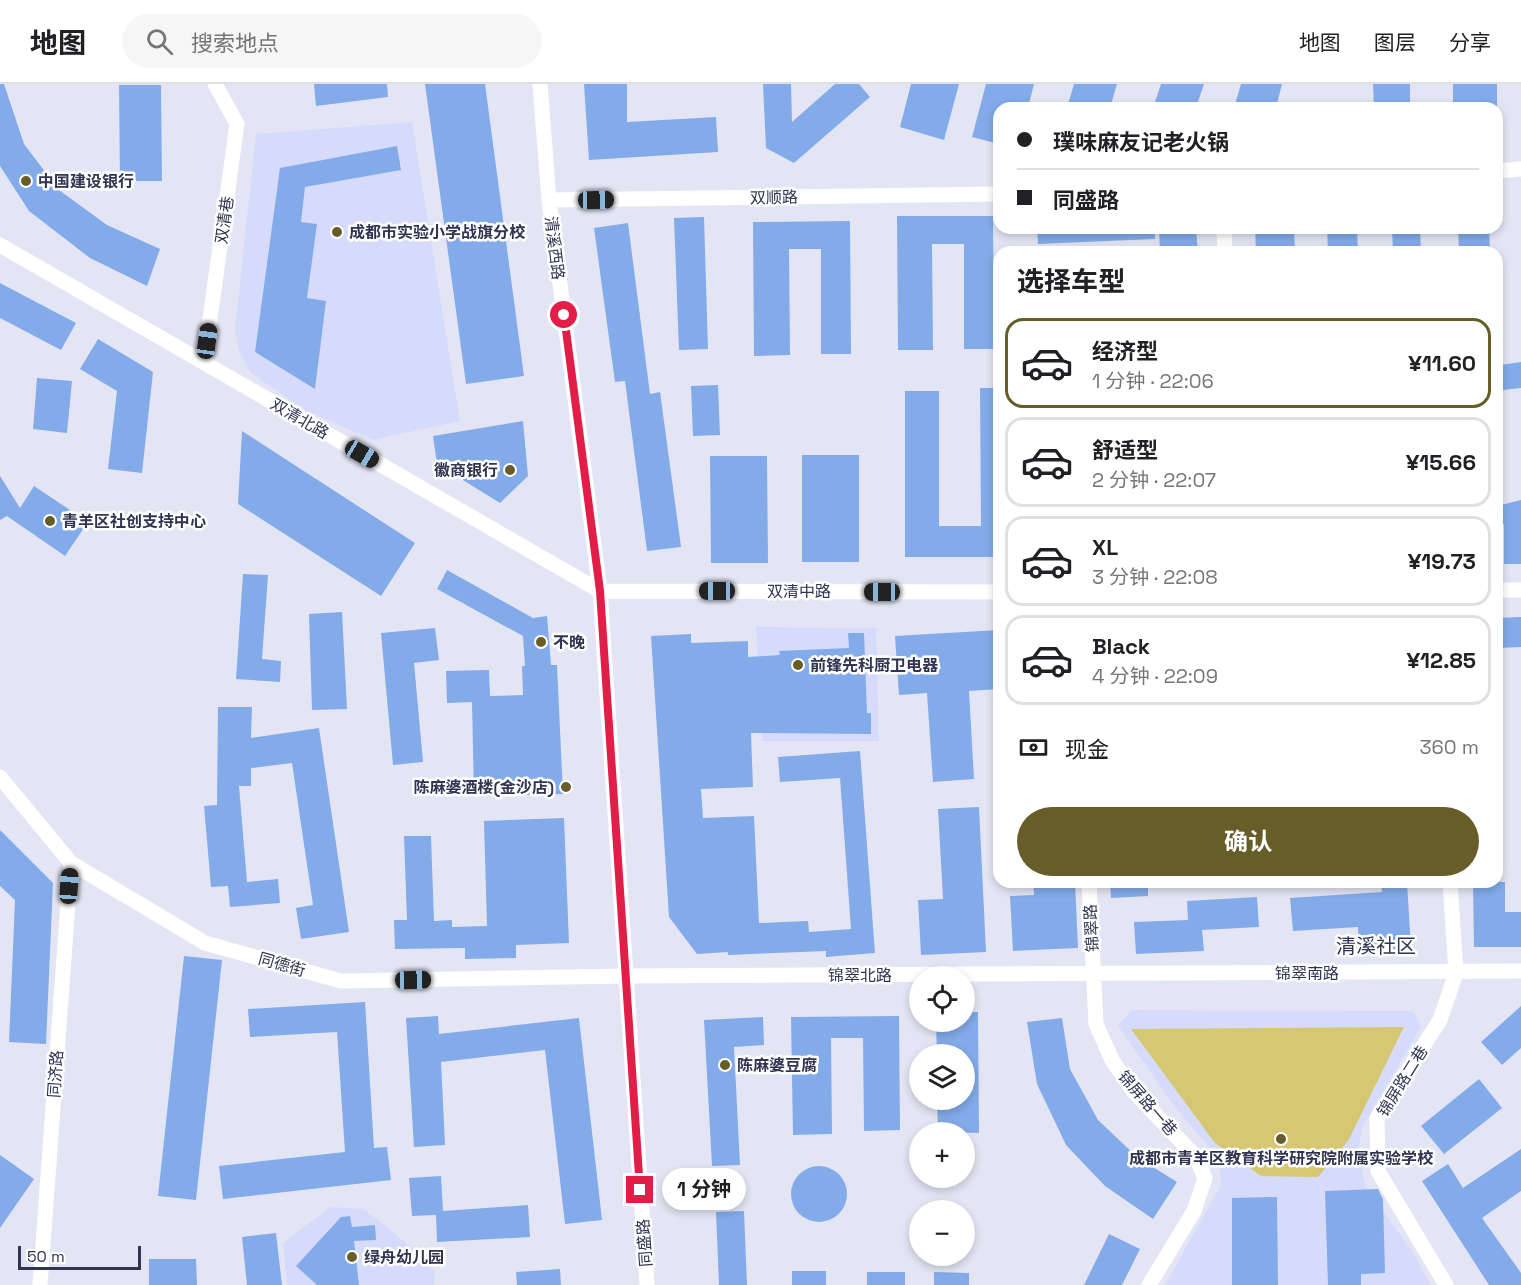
<!DOCTYPE html>
<html lang="zh">
<meta charset="utf-8">
<style>
:root{--surface:#fff;--page:#f6f6f6;--text:#202124;--muted:#757577;--line:#e0e0e0;--accent:#665d29}
body{margin:0;font-family:"Space Grotesk","Noto Sans SC",sans-serif;background:var(--page);color:var(--text);height:100vh;display:flex;flex-direction:column;font-size:22px;white-space:nowrap}
*{box-sizing:border-box;margin:0}
p{font-size:20px;color:var(--muted)}
.icon{flex:none;width:33px;height:33px;fill:none;stroke:currentColor;stroke-width:2;stroke-linecap:round;stroke-linejoin:round}
.map{position:relative;flex:1;overflow:hidden}
.panel{position:absolute;left:993px;top:162px;width:510px;height:642px;display:flex;flex-direction:column;background:var(--surface);border-radius:18px;box-shadow:0 3px 9px #0003}
.panel>*{flex:none}
.guide{position:absolute;left:993px;top:18px;width:510px;height:132px;border-radius:18px;box-shadow:0 3px 9px #0003;display:grid;align-content:center;height:132px;padding:0 24px;background:var(--surface)}
.tools{position:absolute;left:909px;top:882px;display:grid;gap:12px}
.tools a{display:grid;place-items:center;width:66px;height:66px;border-radius:50%;background:var(--surface);box-shadow:0 3px 9px #0003;font-size:30px}
.scale{position:absolute;left:18px;bottom:15px;width:123px;box-sizing:border-box;padding-left:6px;border:3px solid #323451;border-top:0;font-size:16px;line-height:21px;white-space:nowrap;color:#323451;-webkit-text-stroke:4px #fff;paint-order:stroke}
.end{position:absolute;width:27px;height:27px;margin:-14px;border:8px solid #e11d48;background:#fff;box-shadow:0 0 0 3px #fff}
.from{border-radius:50%}
.bubble{position:absolute;height:42px;border-radius:21px;background:var(--surface);box-shadow:0 3px 9px #0003;font-size:20px;font-weight:700;line-height:42px;text-align:center}
.car{position:absolute;width:18px;height:36px;margin:-18px -9px;border-radius:8px;box-shadow:0 0 4px 2px #0007;background:linear-gradient(#222 24%,#8ab4d8 0 40%,#222 0 76%,#8ab4d8 0 86%,#222 0)}
.guide b{display:flex;align-items:center;gap:21px;height:57px;font-size:22px}
.guide b+b{border-top:2px solid var(--line)}
.guide i{width:15px;height:15px;background:var(--text)}
ul{padding:0;list-style:none}
li{display:flex;align-items:center;gap:18px;height:90px;margin:0 12px 9px;padding:0 12px;border:3px solid var(--line);border-radius:18px}
li div{flex:1}
li b{display:block;font-size:22px}
li em{font-style:normal;font-weight:700}
li.active{border-color:var(--accent)}
li>.icon{width:54px;height:54px;stroke-width:1.5}
h2{padding:0 24px;font-size:27px;line-height:72px}
.pay{display:flex;align-items:center;gap:15px;height:66px;padding:0 24px;font-size:22px}
.pay p{margin-inline-start:auto}
.action{display:flex;gap:12px;margin-top:auto;padding:12px 24px}
.action a{flex:1;height:69px;border-radius:36px;background:var(--accent);color:#fff;font-size:24px;font-weight:700;line-height:69px;text-align:center}
header{display:flex;align-items:center;gap:36px;box-sizing:border-box;height:84px;padding:0 30px;background:var(--surface);border-bottom:2px solid var(--line)}
header strong{font-size:28px}
nav{display:flex;gap:33px;margin-inline-start:auto;font-size:21px}
.search{width:420px;height:54px;background:var(--page);display:flex;align-items:center;gap:15px;box-sizing:border-box;padding:0 21px;border-radius:33px;color:var(--muted);font-size:22px}
.map>svg:first-child{display:block}
</style>
<header>
<strong>地图</strong>
<div class="search"><svg class="icon" aria-label="search" viewBox="0 0 24 24"><circle cx="10" cy="10" r="6"/><path d="M15 15l6 6"/></svg>搜索地点</div>
<nav><a>地图</a><a>图层</a><a>分享</a></nav>
</header>
<div class="map">
<svg width="1521" height="1201" viewBox="0 0 1521 1201">
<rect width="100%" height="100%" fill="#e3e5f4"/>
<!-- built -->
<path fill="#d6dbfb" d="M412,38l48,299 -87,19 -67,-29 -55,-38 -11,-19 -5,-25 21,-195z
M756,543l120,1 3,113h-117z
M1131,926l282,1 8,16 -59,101 -4,22 8,38 46,63 19,34h-266l56,-100 -2,-26 -47,-56 -54,-77z
M330,1123l34,2 41,33 30,30 -1,13h-147l-4,-42z"/>
<!-- green -->
<path fill="#d6c772" d="M1404,943l-56,114 -30,36 -57,-1 -46,-33 -84,-114z"/>
<!-- building -->
<path fill="#83abe9" d="M0,0h4l20,60 35,46 48,35 53,24 -13,37 -57,-28 -61,-47 -29,-45z
M314,0h73l1,13 -72,9z
M425,0h60l39,292 -58,8z
M584,0h43v38l89,-5 2,35 -129,8z
M763,0h28l1,38 43,-38h24l11,13 -76,66 -28,-15z
M911,0h48l-15,56 -44,-13z
M986,0h48l-6,24h-29v36l-27,-7z
M1074,0h43l-7,24h-43z
M1161,0h43l-8,24h-43z
M1241,0h41l-6,24h-42z
M1373,0h37v24h-36z
M1453,0h44v24h-44z
M119,1h42l1,96h-42z
M397,62l4,24 -96,17 -4,35 16,2 -10,74 19,3 -11,88 -60,-37 25,-184z
M897,132h96l1,133h-30v-105h-32l1,106h-35z
M704,133l4,132 -29,1 -5,-132z
M850,137l1,133h-30v-105h-32l1,106 -36,1 -1,-134z
M628,139l22,171 10,-2 21,155 -34,4 -22,-170 -10,1 -21,-154z
M1037,144h118v11l-117,5z
M1159,144h37l2,24h-38z
M1255,144h39l1,24h-39z
M1327,144h30l1,24h-30z
M1392,144h28l1,24h-28z
M1458,144h31l1,24h-31z
M0,199l76,40 -15,27 -61,-32z
M98,255l55,33 -11,101 -34,-4 9,-78 -37,-22z
M1521,278v26l-18,2 -3,-25z
M37,294l35,3 -5,52 -34,-4z
M718,301l2,50 -27,1 -2,-50z
M980,304h19v169h-94v-166h34v135h42z
M523,337l5,55 -28,27 -63,-39 -4,-28z
M242,347l173,112 -34,53 -143,-92z
M802,371h57v107h-57z
M710,372h57l1,107h-57z
M0,392l20,32 14,-22 54,36 -23,34 -58,-40 -7,4z
M1521,416v64h-17v-40l-7,1v-19z
M447,486l86,48 14,-2 4,49h6l6,129 -89,2 -2,-94 -25,1 -1,-32 43,-1 1,26 33,-1 -1,-29h3l-2,-30 -86,-47z
M243,490l25,1 -6,84 19,2 -1,21 -44,-3z
M342,528l5,97 -35,1 -3,-96z
M1521,533v30l-24,1v-30z
M435,544l4,32 -25,3 9,99 -30,3 -12,-132z
M999,546v59l-30,2 5,88 -41,3 -6,-89 -28,2 -4,-59z
M848,549h16l3,80h4v21l-120,-1 2,54 -52,2 2,29 51,-2 5,107 49,-2 1,11 42,-3 -11,-151 -60,4 -2,-25 82,-6 15,202 -49,4v-6l-98,4v-3l-31,2 -28,-37 -18,-281 40,-2v9l57,-2v16l32,-2 -1,-4 70,-3z
M218,623h34l-1,31 68,-10 30,204 -48,7 -5,-31 17,-3 -21,-142 -41,5v18h-12l8,96 31,-3 2,24 -50,4 -2,-21 -17,1 -7,-81 13,-1z
M979,723l7,145 -65,3 -3,-55 25,-1 -5,-90z
M564,734l5,125 -53,2v13l-51,1v-11l-70,1 -1,-29h13l-3,-84h27l3,85 18,-1v7l35,-1 -3,-105z
M0,746l53,53 -7,161 -37,-2 6,-142 -15,-14z
M1033,798h42l3,66 -65,3 -3,-55 24,-1z
M1110,798h38v14l-37,2z
M1381,798h26l4,66 -52,3 -1,-24 -65,4 -3,-33 92,-6z
M1473,798h32v30h16v35h-47z
M1257,813l2,30 -57,3 2,21 -68,3 -2,-32 54,-2 -1,-19z
M184,872l38,4 -26,240 -38,-4z
M365,918l9,146 13,-1 4,33 -168,19 -4,-33 126,-14 -8,-120 -87,5 -2,-28z
M1521,922v42l-19,17 -21,-23z
M964,928h14l1,121 -41,-1 -1,-32h27v-46h-27l-1,-32h28z
M438,932l1,18 140,-16 23,202 -37,4 -20,-174 -104,12 4,83 -31,2 -8,-129z
M899,932l1,114 -36,1 -1,-93h-32l1,96 -39,1 -2,-118z
M763,933l1,28 -30,2 6,118 -28,1 -8,-146z
M1062,934l8,51 28,51 39,37 40,25 -24,37 -48,-33 -39,-41 -29,-61 -10,-62z
M1479,995l23,29 -58,46 -23,-28z
M1521,1065v42l-39,27 39,55v12h-32l-67,-104 26,-17 15,24z
M0,1071l34,24 -34,49z
M791 1110a28 28 0 1 1 56 0a28 28 0 1 1-56 0Z
M441,1092l2,35 85,-6 2,32 -93,5 -1,-27 -24,1 -3,-38z
M1378,1105l5,10 2,74 -24,1v11h-33l-3,-94z
M1277,1113l1,88h-46v-87z
M744,1127l3,74h-28l-3,-73z
M350,1132l2,11 23,-2 1,15 -22,1 5,44h-42l-21,-19 45,-49z
M276,1149l6,52h-35l-5,-48z
M1109,1150l31,15 -18,36h-38z
M149,1175h47l1,26h-48z
M560,1185l1,16h-44l-1,-13z
M792,1187h34v14h-34z
M867,1188h38v13h-38z
M934,1188l35,1v12h-35z"/>
<g fill="none" stroke-linecap="round" stroke-linejoin="round">
<!-- minor -->
<path stroke="#fff" stroke-width="15" d="M540,0l9,116 51,391 47,694
M1497,87l24,-2
M549,116l450,-6
M1224,144l1,24
M0,161l600,346 399,1
M204,278l33,-238 -22,-40
M1497,506h24
M0,693l71,86 134,80 136,38 286,-5 894,-5
M1089,798l7,142 16,36 22,32 62,65 9,21 -11,33 -45,74
M40,1201l31,-422
M1446,1201l-68,-114 -1,-53 63,-98 16,-47 -6,-91"/>
</g>
<g fill="none" stroke-linecap="round" stroke-linejoin="round">
<!-- route -->
<path stroke="#e11d48" stroke-width="8" d="M564,231l36,276 40,599"/>
</g>
<!-- markers -->
<g fill="#665d29" stroke="#fff" stroke-width="2">
<circle cx="26" cy="97" r="6"/>
<circle cx="337" cy="148" r="6"/>
<circle cx="510" cy="386" r="6"/>
<circle cx="50" cy="437" r="6"/>
<circle cx="541" cy="558" r="6"/>
<circle cx="798" cy="581" r="6"/>
<circle cx="566" cy="703" r="6"/>
<circle cx="725" cy="981" r="6"/>
<circle cx="1281" cy="1055" r="6"/>
<circle cx="352" cy="1173" r="6"/>
</g>
<g text-anchor="middle" stroke-width="5" stroke-linejoin="round" paint-order="stroke">
<!-- poi labels -->
<g font-size="16" font-weight="bold" fill="#323451" stroke="#fff" text-anchor="start">
<text x="38" y="103">中国建设银行</text>
<text x="349" y="154">成都市实验小学战旗分校</text>
<text x="498" y="392" text-anchor="end">徽商银行</text>
<text x="62" y="443">青羊区社创支持中心</text>
<text x="553" y="564">不晚</text>
<text x="810" y="587">前锋先科厨卫电器</text>
<text x="554" y="709" text-anchor="end">陈麻婆酒楼(金沙店)</text>
<text x="737" y="987">陈麻婆豆腐</text>
<text x="1281" y="1080" text-anchor="middle">成都市青羊区教育科学研究院附属实验学校</text>
<text x="364" y="1179">绿舟幼儿园</text>
</g>
<!-- street labels -->
<g font-size="16" fill="#323451" stroke="#fff">
<text transform="translate(774 113) rotate(-1)" y="6">双顺路</text>
<text transform="translate(224 136) rotate(-82)" y="6">双清巷</text>
<text transform="translate(555 164) rotate(83)" y="6">清溪西路</text>
<text transform="translate(300 334) rotate(30)" y="6">双清北路</text>
<text x="799" y="513">双清中路</text>
<text transform="translate(1091 844) rotate(-93)" y="6">锦翠路</text>
<text transform="translate(282 880) rotate(16)" y="6">同德街</text>
<text x="1307" y="895">锦翠南路</text>
<text x="860" y="897">锦翠北路</text>
<text transform="translate(55 990) rotate(-86)" y="6">同济路</text>
<text transform="translate(1402 997) rotate(-58)" y="6">锦屏路二巷</text>
<text transform="translate(1148 1019) rotate(49)" y="6">锦屏路一巷</text>
<text transform="translate(644 1159) rotate(-94)" y="6">同盛路</text>
</g>
<!-- quarter labels -->
<g font-size="20" fill="#323451" stroke="#fff">
<text x="1376" y="869">清溪社区</text>
</g>
</g>
</svg>
<div class="tools">
<a><svg class="icon" aria-label="locate" viewBox="0 0 24 24"><circle cx="12" cy="12" r="6"/><path d="M12 2v4M12 18v4M2 12h4M18 12h4"/></svg></a>
<a><svg class="icon" aria-label="layers" viewBox="0 0 24 24"><path d="M12 4l9 5-9 5-9-5zM3 14l9 5 9-5"/></svg></a>
<a>+</a>
<a>−</a>
</div>
<div class="scale">50 m</div>
<i class="end from" style="left:564px;top:231px"></i>
<i class="end" style="left:640px;top:1106px"></i>
<div class="bubble" style="left:662px;top:1084px;width:84px">1 分钟</div>
<i class="car" style="left:596px;top:116px;rotate:89deg"></i>
<i class="car" style="left:207px;top:257px;rotate:8deg"></i>
<i class="car" style="left:362px;top:370px;rotate:120deg"></i>
<i class="car" style="left:717px;top:507px;rotate:270deg"></i>
<i class="car" style="left:882px;top:508px;rotate:270deg"></i>
<i class="car" style="left:69px;top:802px;rotate:4deg"></i>
<i class="car" style="left:413px;top:896px;rotate:89deg"></i>
<div class="guide">
<b><i class="from"></i>璞味麻友记老火锅</b>
<b><i></i>同盛路</b>
</div>
<section class="panel">
<h2>选择车型</h2>
<ul>
<li class="active"><svg class="icon" aria-label="car" viewBox="0 0 24 24"><path d="M5 17H2v-5l4-1 3-4h7l3 4 3 1v5h-3M9 17h6M6 11h13"/><circle cx="7" cy="17" r="2"/><circle cx="17" cy="17" r="2"/></svg><div><b>经济型</b><p>1 分钟 · 22:06</p></div><em>¥11.60</em></li>
<li><svg class="icon" aria-label="car" viewBox="0 0 24 24"><path d="M5 17H2v-5l4-1 3-4h7l3 4 3 1v5h-3M9 17h6M6 11h13"/><circle cx="7" cy="17" r="2"/><circle cx="17" cy="17" r="2"/></svg><div><b>舒适型</b><p>2 分钟 · 22:07</p></div><em>¥15.66</em></li>
<li><svg class="icon" aria-label="car" viewBox="0 0 24 24"><path d="M5 17H2v-5l4-1 3-4h7l3 4 3 1v5h-3M9 17h6M6 11h13"/><circle cx="7" cy="17" r="2"/><circle cx="17" cy="17" r="2"/></svg><div><b>XL</b><p>3 分钟 · 22:08</p></div><em>¥19.73</em></li>
<li><svg class="icon" aria-label="car" viewBox="0 0 24 24"><path d="M5 17H2v-5l4-1 3-4h7l3 4 3 1v5h-3M9 17h6M6 11h13"/><circle cx="7" cy="17" r="2"/><circle cx="17" cy="17" r="2"/></svg><div><b>Black</b><p>4 分钟 · 22:09</p></div><em>¥12.85</em></li>
</ul>
<div class="pay"><svg class="icon" aria-label="cash" viewBox="0 0 24 24"><path d="M3 7h18v10H3z"/><circle cx="12" cy="12" r="2"/></svg>现金<p>360 m</p></div>
<div class="action"><a>确认</a></div>
</section>
</div>
